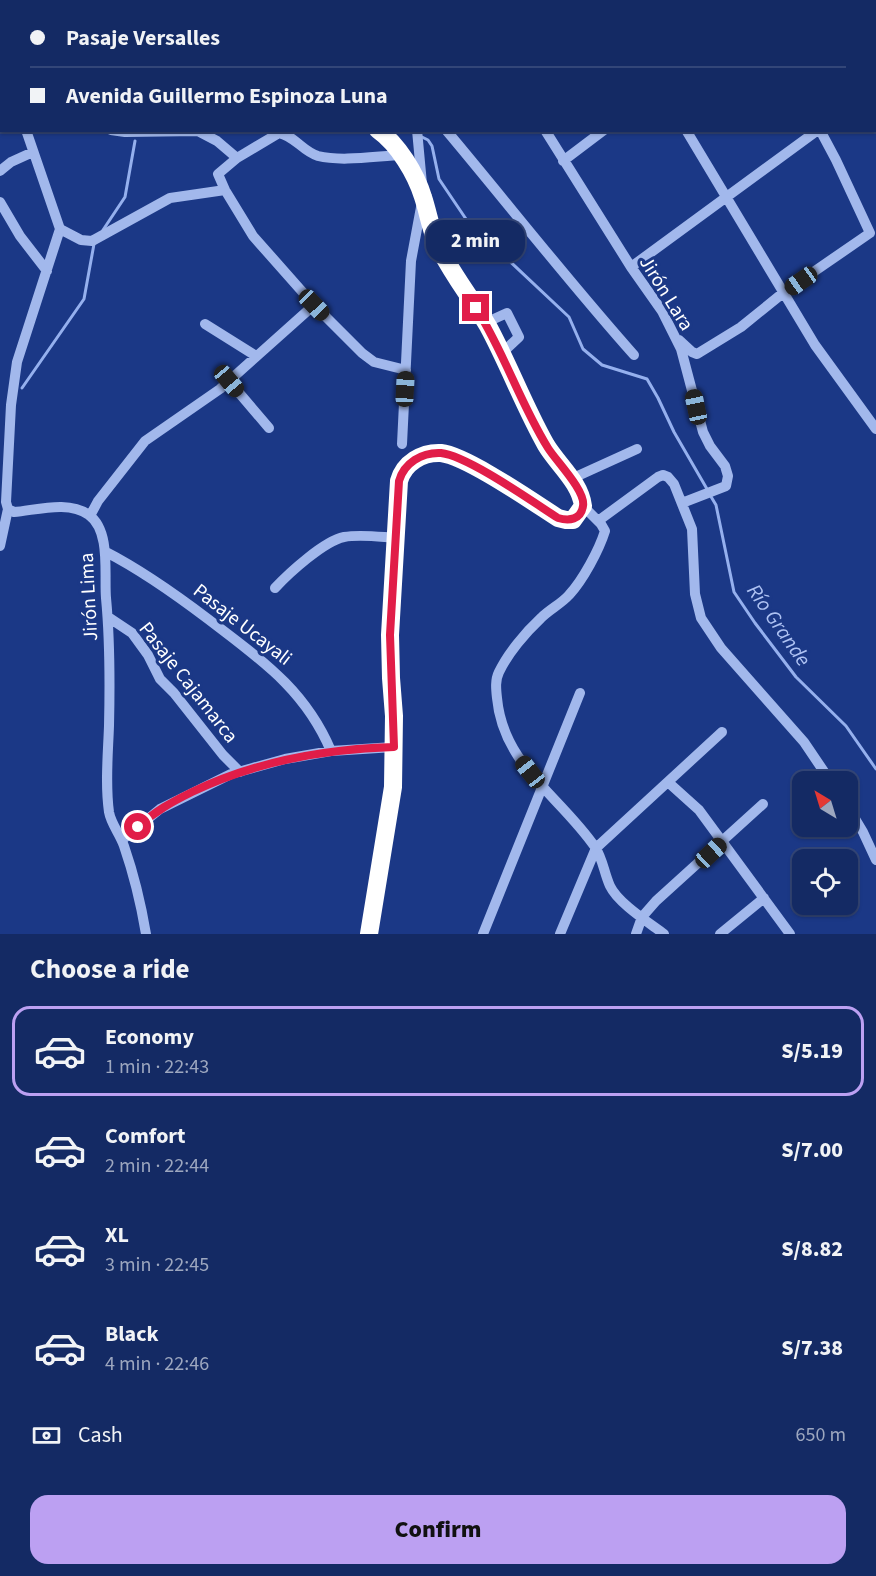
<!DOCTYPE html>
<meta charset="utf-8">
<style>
:root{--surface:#142a64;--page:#21366d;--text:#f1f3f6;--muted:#9da7bf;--line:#334678;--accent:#bca0f2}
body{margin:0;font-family:"Source Sans 3",sans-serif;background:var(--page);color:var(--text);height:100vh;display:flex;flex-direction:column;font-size:22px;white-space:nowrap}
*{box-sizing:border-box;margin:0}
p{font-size:20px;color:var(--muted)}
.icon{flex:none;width:33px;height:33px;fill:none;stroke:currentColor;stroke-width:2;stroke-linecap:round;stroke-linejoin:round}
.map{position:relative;height:934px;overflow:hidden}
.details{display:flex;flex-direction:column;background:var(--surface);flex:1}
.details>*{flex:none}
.hud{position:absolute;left:0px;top:0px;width:876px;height:132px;box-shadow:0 2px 4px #0004,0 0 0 2px var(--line);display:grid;align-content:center;height:132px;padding:0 30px;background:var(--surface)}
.needle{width:39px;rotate:322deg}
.tools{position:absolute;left:792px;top:771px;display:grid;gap:12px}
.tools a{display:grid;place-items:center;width:66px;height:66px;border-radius:12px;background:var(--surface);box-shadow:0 2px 4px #0004,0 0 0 2px var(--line);font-size:30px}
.end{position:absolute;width:27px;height:27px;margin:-14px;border:8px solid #e11d48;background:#fff;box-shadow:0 0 0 3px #fff}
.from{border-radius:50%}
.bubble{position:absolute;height:42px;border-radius:18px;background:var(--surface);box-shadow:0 2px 4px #0004,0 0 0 2px var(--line);font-size:20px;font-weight:800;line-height:42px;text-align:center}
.car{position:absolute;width:18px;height:36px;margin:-18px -9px;border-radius:8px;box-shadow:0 0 4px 2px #0007;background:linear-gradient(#222 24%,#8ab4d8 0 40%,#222 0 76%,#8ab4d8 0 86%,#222 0)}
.hud b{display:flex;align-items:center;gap:21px;height:57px;font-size:22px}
.hud b+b{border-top:2px solid var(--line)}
.hud i{width:15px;height:15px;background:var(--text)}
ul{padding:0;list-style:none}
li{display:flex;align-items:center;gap:18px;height:90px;margin:0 12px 9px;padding:0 18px;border:3px solid transparent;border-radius:18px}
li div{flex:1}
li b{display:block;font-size:22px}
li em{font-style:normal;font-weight:800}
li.on{border-color:var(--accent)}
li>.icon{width:54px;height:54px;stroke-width:1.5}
h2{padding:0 30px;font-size:27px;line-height:72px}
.pay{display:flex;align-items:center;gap:15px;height:66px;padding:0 30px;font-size:22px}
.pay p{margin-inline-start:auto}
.primary-button{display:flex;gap:12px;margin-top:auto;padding:12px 30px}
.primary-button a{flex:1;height:69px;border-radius:18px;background:var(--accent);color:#111;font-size:24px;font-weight:800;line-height:69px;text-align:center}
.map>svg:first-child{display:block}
</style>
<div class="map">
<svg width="876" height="934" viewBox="0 0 876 934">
<rect width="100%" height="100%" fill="#1b3886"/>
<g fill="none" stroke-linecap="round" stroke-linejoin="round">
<!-- stream -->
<path stroke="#95b0ee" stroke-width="3" d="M287,0v2
M422,137l6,3 4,6 7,33 29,43 101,95 14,32 19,16 45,14 11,19 16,34 33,57
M103,230l22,-33 10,-56
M22,388l62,-89 10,-55
M710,495l6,10 18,87 21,31 41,54 50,49 30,43"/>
<!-- minor -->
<path stroke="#a2b8ec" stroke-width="10" d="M403,0v2
M465,0l1,2
M608,0l1,2
M744,0l1,2
M71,2l1,-2
M581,2l2,-2
M773,2l3,-2
M0,89l2,2
M26,130l34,99 -43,133 -6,43 -5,97 2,7 6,3c23,-2 55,-12 75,3 22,16 15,59 17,83 4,42 4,85 3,128 -1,28 -4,58 0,86 2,12 11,22 15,34 10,29 17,58 22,88
M111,130l14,2 73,-1 19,10 20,17
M417,130l5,54
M446,130c63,75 123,152 188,225
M545,130l86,137 31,44 19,38 22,83 7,14 15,20 3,10 -2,10 -44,17
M686,130l129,215 61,84
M820,130l16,30 34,73
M402,155c-25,1 -60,7 -84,1 -16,-5 -23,-20 -39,-23l-42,25 -19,16 7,16 28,46 61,69 48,48 12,9 32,8
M563,161l41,-31
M0,171l11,-9 22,-10
M0,202l20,34 27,35
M60,229l21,11 11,1 78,-43 55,-8
M631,267l187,-137
M485,323l22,-10 12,24 -18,17
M205,324l51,32
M679,340l13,12 5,2 44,-27 42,-34 87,-60
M229,381l40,47
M402,444l9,-183 11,-59
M571,479l66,-30
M583,506l18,18 4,7c-6,19 -22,49 -36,64 -8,9 -19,14 -28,23 -15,14 -33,35 -42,54 -4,8 -3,17 -2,26 6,67 63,98 98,149 8,12 9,26 15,39 8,17 38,36 54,48
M90,516l8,-15 47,-60 75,-52 94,-84
M598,521l60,-44 5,-2 5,2 6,7 18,45 3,65 6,24 20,30 83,94 27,40
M0,546l8,-37
M106,552c37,19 69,42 102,67 52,40 97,70 123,132
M275,588c14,-15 49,-47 69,-51 17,-3 36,0 53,1
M108,617l24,16 16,22 12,24 14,14 49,62 17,17
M669,783l30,27 91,124
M848,807l15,25 13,28
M122,840l38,-31 71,-35 54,-15 46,-8 63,-4
M483,934l97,-241
M560,934l36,-86 126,-116
M636,934l6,-17 14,-16 107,-97
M720,934l44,-36"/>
<!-- highway -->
<path stroke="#fff" stroke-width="18" d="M129,0l3,2
M369,934l24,-147 1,-71 -3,-38 -1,-43 9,-154c5,-18 23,-29 42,-28 26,3 92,49 117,65l8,2h7l10,-14c-3,-24 -25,-41 -37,-61 -22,-39 -37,-80 -58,-119 -17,-29 -39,-55 -52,-85 -6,-15 -8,-29 -13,-44 -7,-23 -25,-53 -45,-67"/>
</g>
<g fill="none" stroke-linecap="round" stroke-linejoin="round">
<!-- route -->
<path stroke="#e11d48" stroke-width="8" d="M138,827c17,-16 34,-25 54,-35 64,-31 132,-43 202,-45l-4,-112 9,-154c5,-18 23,-29 42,-28 27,3 92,49 117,65 11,3 23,2 25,-12 3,-15 -27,-45 -35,-58 -28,-45 -44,-96 -72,-140"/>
</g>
<g text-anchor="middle" stroke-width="6" stroke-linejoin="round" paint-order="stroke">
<!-- street labels -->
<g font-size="20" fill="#fff" stroke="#1b3886">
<text transform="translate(667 293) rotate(58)" y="7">Jirón Lara</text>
<text transform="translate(88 597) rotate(-93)" y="7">Jirón Lima</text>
<text transform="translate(243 624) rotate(38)" y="7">Pasaje Ucayali</text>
<text transform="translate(189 682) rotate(52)" y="7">Pasaje Cajamarca</text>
</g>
<!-- water labels -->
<g font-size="21" font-style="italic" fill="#aec2f3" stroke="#1b3886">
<text transform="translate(779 625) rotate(55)" y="7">Río Grande</text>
</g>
</g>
</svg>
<div class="tools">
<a><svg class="needle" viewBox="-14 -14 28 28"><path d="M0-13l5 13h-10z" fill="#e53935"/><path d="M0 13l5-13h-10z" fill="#9da7bf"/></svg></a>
<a><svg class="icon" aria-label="locate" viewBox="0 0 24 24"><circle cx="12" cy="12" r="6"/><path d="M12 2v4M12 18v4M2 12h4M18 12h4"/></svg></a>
</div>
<i class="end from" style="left:138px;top:827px"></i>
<i class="end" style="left:476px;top:308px"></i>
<div class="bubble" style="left:426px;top:220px;width:99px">2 min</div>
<i class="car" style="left:801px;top:281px;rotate:235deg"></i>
<i class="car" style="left:314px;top:305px;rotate:136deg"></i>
<i class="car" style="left:229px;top:381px;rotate:140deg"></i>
<i class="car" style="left:405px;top:389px;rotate:3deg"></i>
<i class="car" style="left:696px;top:407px;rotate:348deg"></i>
<i class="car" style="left:530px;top:772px;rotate:322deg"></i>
<i class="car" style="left:711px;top:853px;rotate:47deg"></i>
<div class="hud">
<b><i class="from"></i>Pasaje Versalles</b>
<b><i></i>Avenida Guillermo Espinoza Luna</b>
</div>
</div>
<section class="details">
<h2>Choose a ride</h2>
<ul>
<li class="on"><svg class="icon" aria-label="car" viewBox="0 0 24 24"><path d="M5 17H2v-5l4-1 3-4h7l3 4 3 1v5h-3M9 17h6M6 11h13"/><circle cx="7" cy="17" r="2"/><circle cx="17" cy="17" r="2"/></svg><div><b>Economy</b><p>1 min · 22:43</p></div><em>S/5.19</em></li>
<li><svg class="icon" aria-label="car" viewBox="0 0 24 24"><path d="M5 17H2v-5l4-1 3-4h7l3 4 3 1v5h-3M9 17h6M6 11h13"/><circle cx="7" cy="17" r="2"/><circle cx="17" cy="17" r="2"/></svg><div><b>Comfort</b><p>2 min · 22:44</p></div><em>S/7.00</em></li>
<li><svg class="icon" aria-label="car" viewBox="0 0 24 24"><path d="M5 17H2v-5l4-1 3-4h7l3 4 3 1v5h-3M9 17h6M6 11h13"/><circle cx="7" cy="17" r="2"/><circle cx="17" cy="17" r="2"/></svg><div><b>XL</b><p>3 min · 22:45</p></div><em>S/8.82</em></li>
<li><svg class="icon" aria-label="car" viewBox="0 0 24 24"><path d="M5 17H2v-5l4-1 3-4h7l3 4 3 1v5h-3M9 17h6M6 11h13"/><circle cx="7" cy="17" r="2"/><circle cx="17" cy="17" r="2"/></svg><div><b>Black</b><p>4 min · 22:46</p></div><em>S/7.38</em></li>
</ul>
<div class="pay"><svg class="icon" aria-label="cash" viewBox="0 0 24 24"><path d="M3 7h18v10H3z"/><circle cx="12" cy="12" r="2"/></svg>Cash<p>650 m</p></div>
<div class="primary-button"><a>Confirm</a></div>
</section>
